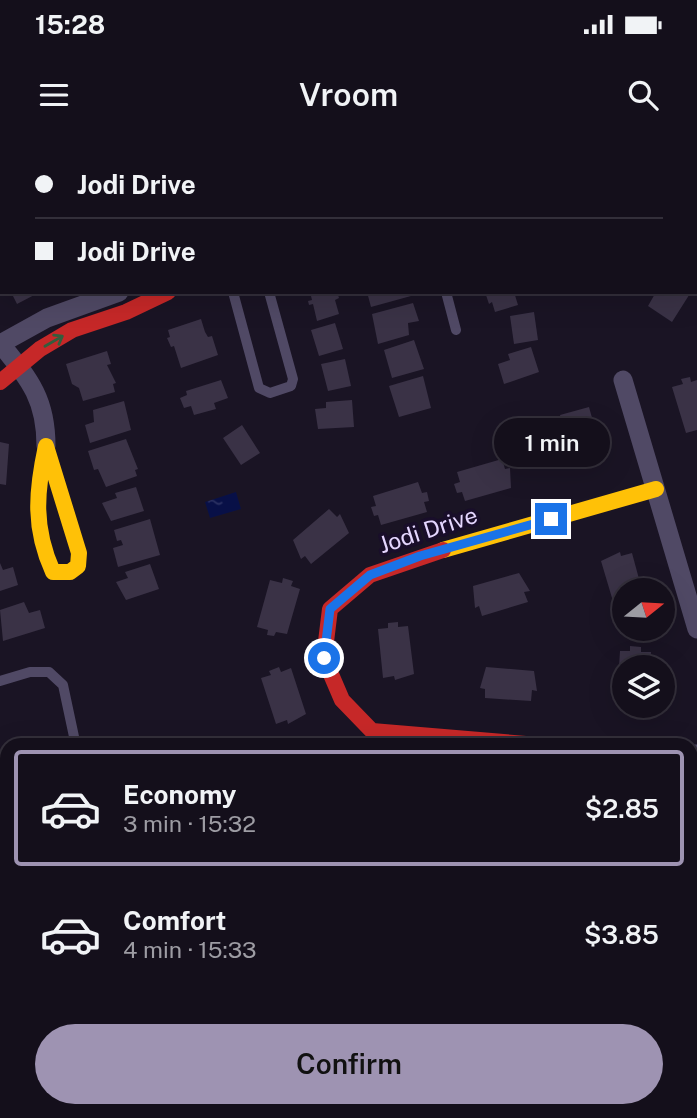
<!DOCTYPE html>
<meta charset="utf-8">
<style>
:root{--surface:#140f1b;--page:#211d28;--text:#f1f3f6;--muted:#9d9ca3;--line:#332f3a;--accent:#9e93b2}
body{margin:0;font-family:"Public Sans",sans-serif;background:var(--page);color:var(--text);height:100vh;display:flex;flex-direction:column;font-size:26px;white-space:nowrap}
*{box-sizing:border-box;margin:0}
p{font-size:23px;color:var(--muted)}
.icon{flex:none;width:38px;height:38px;fill:none;stroke:currentColor;stroke-width:2;stroke-linecap:round;stroke-linejoin:round}
.map{position:relative;flex:1;overflow:hidden}
.panel{position:absolute;left:0px;top:598px;width:698px;height:380px;display:flex;flex-direction:column;background:var(--surface);border-radius:21px 21px 0 0;box-shadow:0 7px 28px #0002,0 0 0 2px var(--line)}
.panel>*{flex:none}
.banner{position:absolute;left:0px;top:0px;width:698px;height:154px;box-shadow:0 7px 28px #0002,0 0 0 2px var(--line);display:grid;align-content:center;height:154px;padding:0 35px;background:var(--surface)}
.needle{width:46px;rotate:72deg}
.tools{position:absolute;left:612px;top:438px;display:grid;gap:14px}
.tools a{display:grid;place-items:center;width:63px;height:63px;border-radius:50%;background:var(--surface);box-shadow:0 7px 28px #0002,0 0 0 2px var(--line);font-size:35px}
.end{position:absolute;width:32px;height:32px;margin:-16px;border:9px solid #1a73e8;background:#fff;box-shadow:0 0 0 4px #fff}
.from{border-radius:50%}
.bubble{position:absolute;height:49px;border-radius:24px;background:var(--surface);box-shadow:0 7px 28px #0002,0 0 0 2px var(--line);font-size:23px;font-weight:600;line-height:49px;text-align:center}
.banner b{display:flex;align-items:center;gap:24px;height:66px;font-size:26px}
.banner b+b{border-top:2px solid var(--line)}
.banner i{width:18px;height:18px;background:var(--text)}
ul{padding:12px 0 0;list-style:none}
li{display:flex;align-items:center;gap:21px;height:116px;margin:0 14px 10px;padding:0 21px;border:4px solid transparent;border-radius:7px}
li div{flex:1}
li b{display:block;font-size:26px}
li em{font-style:normal;font-weight:600}
li.active{border-color:var(--accent)}
li>.icon{width:63px;height:63px;stroke-width:1.5}
.primary-button{display:flex;gap:14px;margin-top:auto;padding:14px 35px}
.primary-button a{flex:1;height:80px;border-radius:42px;background:var(--accent);color:#111;font-size:28px;font-weight:600;line-height:80px;text-align:center}
.status{display:flex;justify-content:space-between;align-items:center;height:49px;padding:0 35px;background:var(--surface);direction:ltr}
.status svg{height:19px;fill:currentColor}
header{display:flex;justify-content:space-between;align-items:center;height:91px;padding:0 35px;background:var(--surface);font-size:32px;font-weight:600}
.map>svg:first-child{display:block}
</style>
<div class="status"><b>15:28</b><svg viewBox="0 0 49 12"><path d="M0 12V9h3v3zM5 12V6h3v6zM10 12V3h3v9zM15 12V0h3v12zM26 1h20v11H26zM47 4h2v5h-2z"/></svg></div>
<header><svg class="icon" aria-label="menu" viewBox="0 0 24 24"><path d="M4 6h16M4 12h16M4 18h16"/></svg>Vroom<svg class="icon" aria-label="search" viewBox="0 0 24 24"><circle cx="10" cy="10" r="6"/><path d="M15 15l6 6"/></svg></header>
<div class="map">
<svg width="697" height="978" viewBox="0 0 697 978">
<defs>
<pattern id="grass-dots" width="8" height="8" patternUnits="userSpaceOnUse" patternTransform="scale(1.75)"><rect width="8" height="8" fill="#122a32"/><path d="M2 2h.1M6 6h.1" fill="none" stroke="#344851" stroke-width="1.8" stroke-linecap="round"/></pattern>
<pattern id="water-ripples" width="26" height="14" patternUnits="userSpaceOnUse" patternTransform="scale(1.75)"><rect width="26" height="14" fill="#081047"/><path d="M2 4q2-2 4 0t4 0M15 11q2-2 4 0t4 0" fill="none" stroke="#2c3263"/></pattern>
</defs>
<rect width="100%" height="100%" fill="#1a1424"/>
<!-- grass -->
<path fill="url(#grass-dots)" d="M66,0h428v2h-428z"/>
<!-- water -->
<path fill="url(#water-ripples)" d="M236,352l5,17 -31,9 -5,-16z"/>
<!-- building -->
<path fill="#3a3246" d="M11,152h29l-23,12z
M310,152h27l2,6 -4,2 4,14 -22,7 -4,-17 -4,1 -1,-4 4,-1z
M367,152h43l1,4 -40,11z
M489,152h25l4,13 -23,7 -3,-10 -3,2 -3,-9z
M656,152h35l-19,30 -24,-16z
M413,163l6,18 -11,2 1,12 -31,9 -6,-30z
M534,172l4,28 -24,4 -4,-28z
M201,179l4,13 3,5 4,-1 6,19 -37,13 -7,-22 -3,1 -4,-9 3,-1 -2,-7z
M335,183l8,26 -24,7 -8,-26z
M414,200l10,29 -32,9 -8,-28z
M531,207l8,25 -35,12 -6,-20 12,-4 -2,-6z
M107,211l4,13 -4,1 9,18 -3,1 2,8 -32,9 -4,-13 -7,-4 -6,-20z
M345,219l6,27 -23,5 -7,-27z
M423,236l8,32 -32,9 -10,-31z
M690,237l1,5 6,-2v50l-11,3 -14,-46 11,-3 -2,-5z
M221,240l7,18 -14,5 2,6 -22,6 -3,-9 -7,2 -4,-10 7,-3 -1,-4z
M352,260l2,27 -36,2 -3,-20 11,-1v-6z
M124,261l7,29 -41,13 -5,-18 9,-3 -1,-12z
M589,267l12,43 -29,8 -12,-43z
M242,285l18,28 -19,12 -18,-27z
M126,299l12,30 -3,1 2,6 -31,11 -8,-18 -4,1 -6,-19z
M0,302l9,2 -3,41 -6,-1z
M502,319l3,10 5,-1 1,20 -46,13 -3,-9 -5,1 -3,-9 6,-2 -3,-10z
M418,342l4,11 5,-1 2,9 -5,1 3,10 -46,13 -3,-10 -4,1 -3,-9 5,-1 -3,-10z
M136,347l8,24 -33,10 -9,-18 15,-5 -2,-5z
M329,369l8,8 3,-3 9,19 -38,31 -6,-8 -4,3 -8,-19z
M150,379l10,36 -42,12 -5,-19 10,-3 -2,-5 -4,1 -3,-11z
M620,412l1,4 11,-3 10,37h-17v15l-10,3 -14,-47z
M0,423l3,7 10,-3 5,18 -18,6z
M150,424l9,25 -33,11 -10,-18 12,-4 -3,-6z
M519,433l11,18 -6,1 4,10 -46,14 -3,-10 -4,2 -2,-22z
M283,438l10,3 -2,5 9,3 -13,45 -11,-2 -2,4 -7,-1 1,-5 -11,-3 13,-47 12,3z
M24,462l5,11 11,-3 5,18 -42,13 -3,-31z
M398,482v5l10,-1 6,48 -19,6 -1,-4 -11,2 -5,-49 10,-1v-5z
M630,506l11,1v5h10l-1,15h-25v33l-8,-1 3,-48h10z
M279,527l2,5 10,-4 15,46 -18,10 -1,-4 -11,4 -15,-46 10,-3 -2,-4z
M486,527l48,4 3,20 -5,-1 -1,11 -46,-3v-9l-5,-1z
M696,679l1,54 -6,2v-55z
M104,971h11l2,7h-36z
M179,971h57l2,7h-57z
M266,971h66l2,7h-90z
M425,971h63l-1,7h-64z"/>
<g fill="none" stroke-linecap="round" stroke-linejoin="round">
<!-- path -->
<path stroke="#4b5367" stroke-width="3.5" stroke-dasharray="3.5 5" stroke-linecap="butt" d="M667,978l22,-7"/>
<!-- lane -->
<path stroke="#504965" stroke-width="10" d="M696,26l1,2
M233,152l26,96 11,5 21,-7 2,-7 -24,-87
M446,152l10,38
M0,541l30,-9h19l14,13 13,61
M368,971l1,7"/>
<!-- street -->
<path stroke="#504965" stroke-width="19" d="M688,2l6,-2
M0,203c29,36 46,55 46,103
M0,204l47,-26 72,-26
M623,240l74,249
M691,614h6"/>
<!-- slow -->
<path stroke="#ffc107" stroke-width="16" d="M46,306l33,107 -1,13 -8,6h-17c-20,-44 -17,-80 -7,-126z
M443,410l213,-61"/>
<!-- jam -->
<path stroke="#c62828" stroke-width="16" d="M0,242l40,-33 32,-19 54,-18 42,-20
M443,410l-73,25 -40,34 -6,49 18,42 30,31 178,15"/>
</g>
<!-- one-way arrows -->
<defs><path id="oneway-shaft" d="M-6 0H5M1.5-3L5.5 0L1.5 3" fill="none" stroke-width="1.6" stroke-linecap="round" stroke-linejoin="round" transform="scale(1.75)"/></defs>
<use stroke="#325e3d" href="#oneway-shaft" transform="translate(54 201) rotate(-30)"/>
<g fill="none" stroke-linecap="round" stroke-linejoin="round">
<!-- route -->
<path stroke="#1a73e8" stroke-width="9" d="M324,518l6,-49 40,-34 50,-19 131,-37"/>
</g>
<g text-anchor="middle" stroke-width="7" stroke-linejoin="round" paint-order="stroke">
<!-- street labels -->
<g font-size="23" fill="#e5d7ff" stroke="#190e2a">
<text transform="translate(428 390) rotate(-18)" y="8">Jodi Drive</text>
</g>
</g>
</svg>
<div class="tools">
<a><svg class="needle" viewBox="-14 -14 28 28"><path d="M0-13l5 13h-10z" fill="#e53935"/><path d="M0 13l5-13h-10z" fill="#9d9ca3"/></svg></a>
<a><svg class="icon" aria-label="layers" viewBox="0 0 24 24"><path d="M12 4l9 5-9 5-9-5zM3 14l9 5 9-5"/></svg></a>
</div>
<i class="end from" style="left:324px;top:518px"></i>
<i class="end" style="left:551px;top:379px"></i>
<div class="bubble" style="left:494px;top:278px;width:116px">1 min</div>
<div class="banner">
<b><i class="from"></i>Jodi Drive</b>
<b><i></i>Jodi Drive</b>
</div>
<section class="panel">
<ul>
<li class="active"><svg class="icon" aria-label="car" viewBox="0 0 24 24"><path d="M5 17H2v-5l4-1 3-4h7l3 4 3 1v5h-3M9 17h6M6 11h13"/><circle cx="7" cy="17" r="2"/><circle cx="17" cy="17" r="2"/></svg><div><b>Economy</b><p>3 min · 15:32</p></div><em>$2.85</em></li>
<li><svg class="icon" aria-label="car" viewBox="0 0 24 24"><path d="M5 17H2v-5l4-1 3-4h7l3 4 3 1v5h-3M9 17h6M6 11h13"/><circle cx="7" cy="17" r="2"/><circle cx="17" cy="17" r="2"/></svg><div><b>Comfort</b><p>4 min · 15:33</p></div><em>$3.85</em></li>
</ul>
<div class="primary-button"><a>Confirm</a></div>
</section>
</div>
